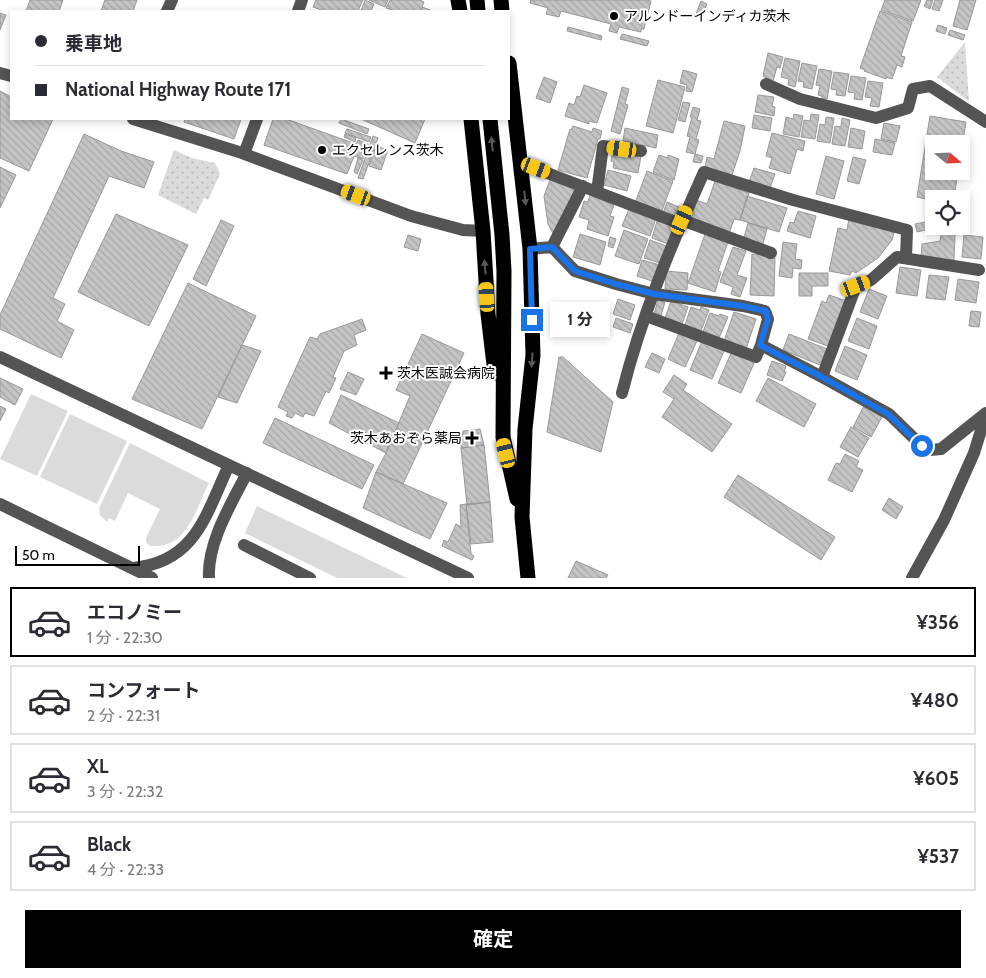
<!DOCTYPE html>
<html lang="ja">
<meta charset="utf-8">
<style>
:root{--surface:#fff;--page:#f7f7f7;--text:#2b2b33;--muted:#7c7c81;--line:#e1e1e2;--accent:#000}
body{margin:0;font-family:Cabin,"Noto Sans JP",sans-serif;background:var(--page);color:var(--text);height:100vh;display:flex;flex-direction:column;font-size:19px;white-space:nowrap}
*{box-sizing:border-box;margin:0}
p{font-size:16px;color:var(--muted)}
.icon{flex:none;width:28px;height:28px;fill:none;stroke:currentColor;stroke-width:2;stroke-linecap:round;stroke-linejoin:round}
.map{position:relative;height:578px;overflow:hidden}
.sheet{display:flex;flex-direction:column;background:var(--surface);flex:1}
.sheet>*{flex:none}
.guide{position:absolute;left:10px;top:10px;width:500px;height:110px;border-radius:0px;box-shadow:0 2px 8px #0003;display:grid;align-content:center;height:110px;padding:0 25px;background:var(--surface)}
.needle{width:32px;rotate:109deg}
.controls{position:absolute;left:925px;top:135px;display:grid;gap:10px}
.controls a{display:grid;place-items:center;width:45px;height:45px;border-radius:0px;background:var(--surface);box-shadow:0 2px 8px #0003;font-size:25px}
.scale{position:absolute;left:15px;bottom:12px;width:125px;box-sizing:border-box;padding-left:5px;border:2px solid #000;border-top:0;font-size:14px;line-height:18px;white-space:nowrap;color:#000;-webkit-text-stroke:4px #fff;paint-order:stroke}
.end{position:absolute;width:22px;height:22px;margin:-11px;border:6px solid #1a73e8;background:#fff;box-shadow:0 0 0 2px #fff}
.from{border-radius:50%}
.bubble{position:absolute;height:35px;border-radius:0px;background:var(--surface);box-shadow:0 2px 8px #0003;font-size:16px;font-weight:700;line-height:35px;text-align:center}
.car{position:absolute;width:15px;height:30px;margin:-15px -8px;border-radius:6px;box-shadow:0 0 4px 1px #0007;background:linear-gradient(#f5c518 24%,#345 0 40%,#f5c518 0 76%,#345 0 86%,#f5c518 0)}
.guide b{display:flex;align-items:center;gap:18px;height:48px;font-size:19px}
.guide b+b{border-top:1px solid var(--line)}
.guide i{width:12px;height:12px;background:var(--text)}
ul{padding:9px 0 0;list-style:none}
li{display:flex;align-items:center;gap:15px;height:70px;margin:0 10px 8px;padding:0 15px;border:2px solid var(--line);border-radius:0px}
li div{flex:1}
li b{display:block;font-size:19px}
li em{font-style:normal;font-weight:700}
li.on{border-color:var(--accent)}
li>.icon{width:45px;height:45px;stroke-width:1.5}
.action{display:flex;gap:10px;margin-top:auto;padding:10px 25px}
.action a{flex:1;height:58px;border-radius:0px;background:var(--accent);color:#fff;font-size:20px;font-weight:700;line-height:58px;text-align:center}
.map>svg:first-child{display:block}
</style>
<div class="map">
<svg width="986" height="578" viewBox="0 0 986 578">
<defs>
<pattern id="park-dots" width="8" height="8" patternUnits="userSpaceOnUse" patternTransform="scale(1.25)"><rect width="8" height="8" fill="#dbdbdb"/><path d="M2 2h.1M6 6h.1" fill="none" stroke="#bababa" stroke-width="1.8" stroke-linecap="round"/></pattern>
<pattern id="building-back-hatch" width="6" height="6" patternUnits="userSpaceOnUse" patternTransform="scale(1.25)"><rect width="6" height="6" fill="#c4c4c4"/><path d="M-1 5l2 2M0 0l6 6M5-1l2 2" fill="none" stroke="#a7a7a7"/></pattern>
</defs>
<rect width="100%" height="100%" fill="#fff"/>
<!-- green -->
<path fill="#dbdbdb" d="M31,394l37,17 -31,65 -37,-17z
M70,414l57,27 -30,63 -57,-27z
M130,443l79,40c-12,23 -21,63 -53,63 -7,0 -10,0 -10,-8l14,-29 -32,-16 -13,28 -6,-3 -2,4 -7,-7 -1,-7z
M257,506l150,72h-70l-92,-45z"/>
<!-- park -->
<path fill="url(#park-dots)" d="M965,42l4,60 -32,-25z
M174,150l18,8 23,5 5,11 -12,26 -4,-2 -8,16 -38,-19z"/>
<!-- building -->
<path fill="url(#building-back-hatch)" stroke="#989898" d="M30,0h33l-4,11h-33z
M105,0h32l-4,11h-32z
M316,0h47l-5,11h-34l-11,-4z
M365,0l9,4 -3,7h-10z
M369,0h19l-3,7z
M390,0h30l4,2 -2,5 11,4h-38l-9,-3z
M531,0h116l4,1 -7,28h-3v3l-22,-5 -2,6 -8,-2 2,-7 -50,-13 -2,6 -13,-3 2,-6 -18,-5z
M885,0h36l-8,21 -32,-11z
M927,0h6l-3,9 -6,-3z
M935,0h8l-4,11 -7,-2z
M960,0h16l-9,30 -14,-4z
M701,1l6,3 -5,12 -6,-2z
M880,11l32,11 -11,34 4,1 -3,10 -5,-2 -5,14 -6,-2v2l-22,-8 1,-1 -5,-2z
M0,13l6,2 -6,15z
M938,25l9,3 -2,6 -9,-3z
M568,27l34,9 -1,4 -34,-9z
M950,30l15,5 -2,5 -15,-5z
M622,34l27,7 -2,5 -27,-7z
M768,53l15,4 -3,11 -3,-1 -4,14 -10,-5z
M785,58l15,3 -5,26 -7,-2 1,-6 -8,-2z
M802,63l15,3 -5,23 -9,-2 1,-5 -6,-1z
M819,69l13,2 -5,28 -5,-1v-2l-4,-1 2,-9 -4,-1z
M683,70l14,4 -5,18 -6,-1 1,-6 -7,-2z
M834,72l15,2 -4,22 -9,-1 1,-5 -6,-1z
M851,76l15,2 -4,22 -8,-1 1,-6 -7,-1z
M544,77l13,5 -7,21 -14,-5z
M658,80l27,7 -12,46 -27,-7z
M868,81l15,2 -4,24 -9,-1 2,-8 -7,-1z
M584,85l23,8 -10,30 -8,-2v3l-24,-8 4,-13 5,2 3,-9 3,1z
M622,87l7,2 -4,15 3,1 -8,29 -9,-3z
M0,91l11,6v22h42l-24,52 -29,-13z
M758,95l16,2 -2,9 3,1 -1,9 -19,-4z
M683,102l7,1 -5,19 -7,-2z
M693,107l7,2 -3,11 4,1 -5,18 3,1 -4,14 -9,-2 4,-15 -3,-1 5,-19h-2z
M794,114l9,2 -4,21 -16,-3 3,-17 7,2z
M811,114l8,1 -4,24 -14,-2 3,-17 6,1z
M754,115l18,3 -2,13 -18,-3z
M930,116l36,6 -5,31v-9h-27v27h24l-4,28h-20v2l-17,-4z
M826,117l8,1 -4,25 -13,-2 3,-17 5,1z
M842,118l8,2 -5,26 -13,-2 3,-18 6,1z
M185,119h56l-7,20 -50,-17z
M273,119h13l70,25 2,-4 10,4 -5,15 -9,-3 -7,18 -83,-29z
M341,119l28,10 -2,5 -28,-11z
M361,119h64l-10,24z
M724,121l21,5 -5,25 -8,24 -27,-7 2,-11 7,2z
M884,123l16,3 -4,16 -15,-3z
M573,126l19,6 1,-4 9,3 -2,8h-2l-11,39 -29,-8 12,-41 1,1z
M625,128l33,7 -2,13 -33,-7z
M851,128l14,3 -3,18 -14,-2z
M347,129l24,8 -2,5 -24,-9z
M772,133l33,8 -2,10 -6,-2 -7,25 -21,-6 3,-10 -6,-2z
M84,134l37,17 33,11 -10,26 -35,-12 -56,122 12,6 -8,17 17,9 -13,28 -61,-29v-14z
M345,134l11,4 -1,4 -11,-5z
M373,136l5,2 -15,41 -5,-1z
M875,139l20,4 -3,12 -19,-3z
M376,146l12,4 -7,20 -12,-4z
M613,151l28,5 -3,17 -25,-5 1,-6 -3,-1z
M695,154l8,2 -2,7 -8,-1z
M659,155l9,3v-3l11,4 -5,21 -21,-8z
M826,156l18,5 -10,38 -18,-5z
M853,157l13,3 -7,24 -12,-3z
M358,158l5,2 -6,14 -3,-2z
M0,167l16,8 -16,33z
M754,168l21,6 -5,14 -21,-6z
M608,170l23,6 -4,15 -23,-6z
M647,171l26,10 -12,32 -26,-10z
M551,177l26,10 -23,49 -6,-12 -4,-28z
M715,181l34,12 -9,27 -6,-1 -5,15 -43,-15 7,-20 14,5z
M590,195l24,10 -4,11 4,1 -6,19 -21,-7 2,-9 -10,-3 5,-16 4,1z
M747,196l40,12 -8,24 -39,-12z
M667,202l14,6 -4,11 -14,-6z
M629,209l27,9 -6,18 -28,-10z
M798,211l18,5 -6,22 -23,-7 3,-9 4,1z
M116,214l72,31 -39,81 -71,-34z
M849,218l46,11 -3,11 -14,18 -22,15 -4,-2 -2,4 -21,-4 9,-43 9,2z
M221,220l13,6 -28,60 -13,-7z
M657,221l17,5 -6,18 -16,-6z
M926,222v2l8,-1v3h9l-26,6 -2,-8z
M748,223l19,6 -5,18 -19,-6z
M624,230l24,9 -9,25 -24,-8z
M580,234l26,8 -6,23 -27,-8z
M705,234l23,8 -10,29 3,1 -6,20 -27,-9z
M941,234l14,1 -1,25 -33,-2 1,-14 18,-3z
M408,235l13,4 -3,12 -14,-4z
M964,235l19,2 -2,22 -19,-2z
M610,237l6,2 -3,9 -5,-2z
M650,240l19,7 -6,17 -19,-6z
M783,242l14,2 -2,15 7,1 -1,9 -8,-1 -1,10 -13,-2z
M733,247l13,4 -9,24 10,3 -7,19 -9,-3 2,-7 -13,-5z
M752,254l14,1v2l9,1 -1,38 -24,-1z
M642,260l18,5 -5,17 -18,-6z
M900,267l21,3 -4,26 -21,-3z
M666,271l22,2 -1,17 -22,-1z
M799,273h29v13h-16v10h-13z
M929,275l20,2 -4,23 -19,-2z
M958,279l21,3 -3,21 -21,-3z
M188,283l68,33 -54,113 -70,-30z
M869,289l18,7 -9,23 -18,-7z
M829,295l18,6 -16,46 -23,-8 14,-38 4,2z
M618,299l17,6 -5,15 -17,-6z
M658,300l7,2 -4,14 -7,-2z
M671,301l17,6 -6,17 -17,-6z
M691,307l9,3 1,-3 8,3 -8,21 -16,-6z
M971,311l10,1 -2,15 -10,-1z
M734,312l22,7 -10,30 -22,-8z
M710,313l9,3 1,-2 8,3 -9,21 -16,-6z
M616,318l17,6 -3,9 -17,-6z
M857,318l20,8 -8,23 -21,-8z
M362,319l4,11 -12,5 3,10 -13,6 -11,26 3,1 -7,15 -3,-2 -12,25 -9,-3 -2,4 -8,-4 -3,5 -6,-2 2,-4 -10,-5 32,-70 7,2 3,-5z
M679,333l18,8 -12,26 -17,-8z
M422,334l42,19 -61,131 -27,-12 10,-19 24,-57 -14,-6z
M789,334l38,15 -7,16 -37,-15z
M702,341l22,10 -12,28 -22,-9z
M242,345l19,6 -24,52 -19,-6z
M845,346l22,9 -10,25 -22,-9z
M732,351l23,10 -14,32 -23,-10z
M652,353l13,6 -6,14 -14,-6z
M559,357h4l50,45 -12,50 -54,-20z
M772,361l14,5 -2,6h2l-4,9 -15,-6z
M348,372l16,7 -8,16 -16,-6z
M674,375l13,9 -4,6 49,34 -20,28 -50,-35 12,-18 -11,-7z
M0,378l23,11 -8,16 -15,-8z
M768,378l48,26 -12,23 -48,-26z
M341,395l58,28 -13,30 -57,-30z
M0,406l6,3 -6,12z
M864,406l18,11 -11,20 -18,-10z
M275,418l99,47 -12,24 -99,-46z
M851,427l18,11 -11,19 -18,-10z
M480,429l4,16 -23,3 2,-17z
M484,445l6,57 -23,3 -6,-57z
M845,454l14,7 -3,6 7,3 -11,22 -24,-12 8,-17 4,1z
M376,472l71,31 -17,36 -67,-31z
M738,475l97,62 -14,23 -97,-63z
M889,498l14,9 -7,12 -14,-9z
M490,502l3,40 -22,2 -5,-40z
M466,504l5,50 3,2 -2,4 -30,-14 2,-6 4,2 8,-18 5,3 -1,-22z
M576,561l32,14 -2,3h-38z"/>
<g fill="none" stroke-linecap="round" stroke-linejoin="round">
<!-- minor -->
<path stroke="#545454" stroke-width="12" d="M167,11l5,-11
M298,11l4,-11
M0,73l11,3
M766,84l34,15 76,19 32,-10 5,-19 17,-3 56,36
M133,119l106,33 172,64 52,14 20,1
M244,154l13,-35
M521,163l160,61
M597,192l6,-46 38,5
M682,220l89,33
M552,247l31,-61
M530,249l22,-2 23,24 41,13 38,10 89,12 22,5 3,8 -7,26 61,32 67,37 33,32 8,4 11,-1 45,-36
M646,316l110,41 5,-12
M0,357l468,221
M822,377l34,-91 15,-6 26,-23 82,13
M622,393c19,-76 50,-150 82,-221l89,28 114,30 -1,28
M0,504l152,74
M244,545l66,33
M133,568c63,-6 73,-54 96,-103
M209,578c-2,-35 22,-74 38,-105
M912,578l32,-58 30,-67 12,-39"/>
<!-- highway -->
<path stroke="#000" stroke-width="15" d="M458,0l2,11
M477,0l1,11
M501,0l1,11
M509,63l21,186 3,106 -8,74 -3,88 6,61
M471,119l12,112 5,83 7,59
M490,119l12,116 2,36 -1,166 14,62"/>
</g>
<!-- one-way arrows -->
<defs><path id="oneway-solid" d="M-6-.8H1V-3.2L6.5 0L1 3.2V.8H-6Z" transform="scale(1.25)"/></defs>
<g fill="#595959">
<use href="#oneway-solid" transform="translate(492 144) rotate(-96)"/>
<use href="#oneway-solid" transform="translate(525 198) rotate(84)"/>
<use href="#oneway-solid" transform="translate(485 267) rotate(-94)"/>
<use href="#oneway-solid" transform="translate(532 360) rotate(94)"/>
</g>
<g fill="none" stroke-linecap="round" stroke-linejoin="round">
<!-- route -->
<path stroke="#1a73e8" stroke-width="6" d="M532,320l-2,-71 22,-2 23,24 41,13 38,10 89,12 23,5 2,8 -8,26 62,32 66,37 34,32"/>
</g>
<!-- markers -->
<g fill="#000" stroke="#fff" stroke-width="2">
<circle cx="614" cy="16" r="5"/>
<circle cx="322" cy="150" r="5"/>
<path d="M383.5 365.5h5v5h5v5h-5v5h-5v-5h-5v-5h5z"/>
<path d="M469.5 430.5h5v5h5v5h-5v5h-5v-5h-5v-5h5z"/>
</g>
<g text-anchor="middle" stroke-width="4" stroke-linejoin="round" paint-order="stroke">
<!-- poi labels -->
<g font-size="14" fill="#000" stroke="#fff" text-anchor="start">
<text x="624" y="21">アルンドーインディカ茨木</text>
<text x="332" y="155">エクセレンス茨木</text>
<text x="397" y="378">茨木医誠会病院</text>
<text x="462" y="443" text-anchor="end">茨木あおぞら薬局</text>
</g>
</g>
</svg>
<div class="controls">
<a><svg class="needle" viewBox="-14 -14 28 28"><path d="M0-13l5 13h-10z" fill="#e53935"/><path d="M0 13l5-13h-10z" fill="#7c7c81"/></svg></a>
<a><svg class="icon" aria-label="locate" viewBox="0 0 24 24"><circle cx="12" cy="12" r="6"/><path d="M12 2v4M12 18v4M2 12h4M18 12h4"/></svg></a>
</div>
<div class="scale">50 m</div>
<i class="end from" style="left:922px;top:446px"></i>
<i class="end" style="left:532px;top:320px"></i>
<div class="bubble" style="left:550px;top:302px;width:60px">1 分</div>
<i class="car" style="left:622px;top:149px;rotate:278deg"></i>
<i class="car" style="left:536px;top:168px;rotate:111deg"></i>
<i class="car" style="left:356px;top:195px;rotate:290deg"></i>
<i class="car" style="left:682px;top:220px;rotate:24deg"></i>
<i class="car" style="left:856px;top:286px;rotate:69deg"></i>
<i class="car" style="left:487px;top:297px;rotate:356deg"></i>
<i class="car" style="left:506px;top:453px;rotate:346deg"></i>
<div class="guide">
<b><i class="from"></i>乗車地</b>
<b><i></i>National Highway Route 171</b>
</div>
</div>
<section class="sheet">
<ul>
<li class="on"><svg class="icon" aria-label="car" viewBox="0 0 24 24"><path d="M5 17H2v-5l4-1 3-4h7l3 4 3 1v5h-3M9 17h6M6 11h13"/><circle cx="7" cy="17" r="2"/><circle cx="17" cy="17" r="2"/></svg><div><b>エコノミー</b><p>1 分 · 22:30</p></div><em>¥356</em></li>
<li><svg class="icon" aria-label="car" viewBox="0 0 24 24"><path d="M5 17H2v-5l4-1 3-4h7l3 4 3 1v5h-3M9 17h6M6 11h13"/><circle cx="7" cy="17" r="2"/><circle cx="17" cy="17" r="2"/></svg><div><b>コンフォート</b><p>2 分 · 22:31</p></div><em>¥480</em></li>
<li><svg class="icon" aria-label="car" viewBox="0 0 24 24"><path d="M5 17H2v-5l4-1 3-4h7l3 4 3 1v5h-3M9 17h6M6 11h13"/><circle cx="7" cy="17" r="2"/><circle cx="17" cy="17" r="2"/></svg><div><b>XL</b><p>3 分 · 22:32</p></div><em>¥605</em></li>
<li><svg class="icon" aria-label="car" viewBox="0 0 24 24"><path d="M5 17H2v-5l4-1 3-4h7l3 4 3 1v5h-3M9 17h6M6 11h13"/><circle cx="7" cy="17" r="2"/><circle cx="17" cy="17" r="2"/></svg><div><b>Black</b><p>4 分 · 22:33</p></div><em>¥537</em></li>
</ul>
<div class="action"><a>確定</a></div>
</section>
